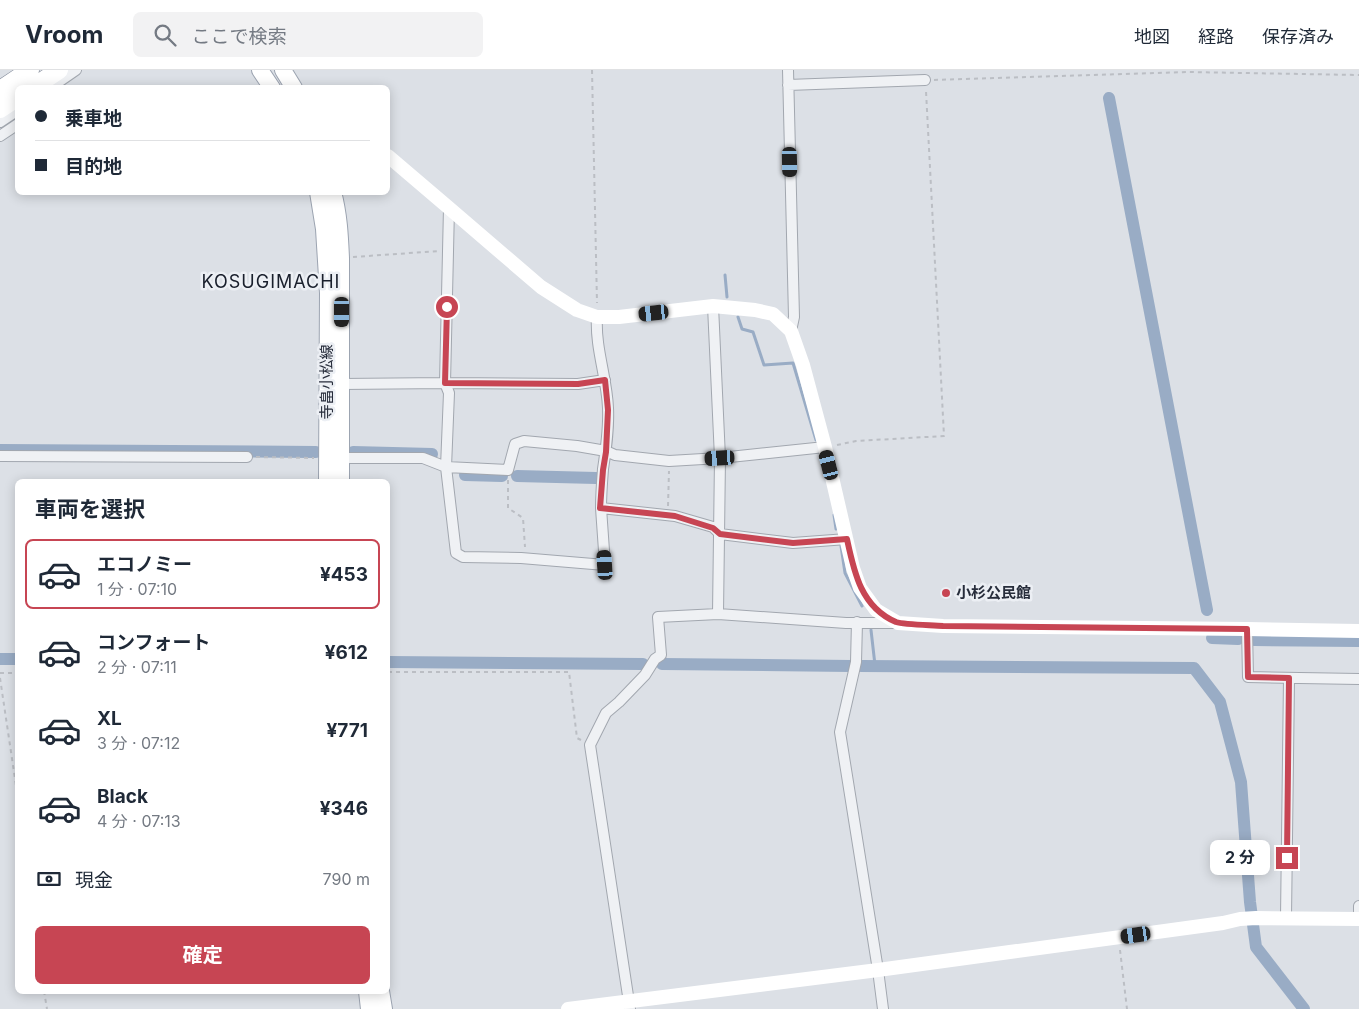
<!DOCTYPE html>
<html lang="ja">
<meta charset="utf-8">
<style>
:root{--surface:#fff;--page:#f2f2f3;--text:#1f2937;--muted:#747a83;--line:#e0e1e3;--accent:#c74553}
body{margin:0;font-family:Inter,"Noto Sans JP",sans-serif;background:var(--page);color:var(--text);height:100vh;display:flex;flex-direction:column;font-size:19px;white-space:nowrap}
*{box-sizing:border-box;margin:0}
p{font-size:16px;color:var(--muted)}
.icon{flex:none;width:28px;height:28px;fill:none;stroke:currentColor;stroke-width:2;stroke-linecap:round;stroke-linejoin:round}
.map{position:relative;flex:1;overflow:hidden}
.details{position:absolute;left:15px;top:409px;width:375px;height:515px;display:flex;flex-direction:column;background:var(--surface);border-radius:8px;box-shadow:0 2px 12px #0003}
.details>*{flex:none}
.banner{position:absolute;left:15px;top:15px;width:375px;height:110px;border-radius:8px;box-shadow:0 2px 12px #0003;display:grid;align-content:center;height:110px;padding:0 20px;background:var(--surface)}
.end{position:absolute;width:22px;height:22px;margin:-11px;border:6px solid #c74553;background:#fff;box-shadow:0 0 0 2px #fff}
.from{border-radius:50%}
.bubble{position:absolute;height:35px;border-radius:8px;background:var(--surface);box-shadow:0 2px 12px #0003;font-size:16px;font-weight:700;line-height:35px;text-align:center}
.car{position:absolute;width:15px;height:30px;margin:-15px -8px;border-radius:6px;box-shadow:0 0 4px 1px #0007;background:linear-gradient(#222 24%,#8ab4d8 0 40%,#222 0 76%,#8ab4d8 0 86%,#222 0)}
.banner b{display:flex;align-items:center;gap:18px;height:48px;font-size:19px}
.banner b+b{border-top:1px solid var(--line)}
.banner i{width:12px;height:12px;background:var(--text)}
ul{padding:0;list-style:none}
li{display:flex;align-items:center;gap:15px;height:70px;margin:0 10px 8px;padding:0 10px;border:2px solid transparent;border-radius:8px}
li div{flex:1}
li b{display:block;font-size:19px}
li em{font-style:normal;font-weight:700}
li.current{border-color:var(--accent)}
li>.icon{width:45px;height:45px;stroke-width:1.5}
h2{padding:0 20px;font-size:22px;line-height:60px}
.pay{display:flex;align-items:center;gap:12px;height:55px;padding:0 20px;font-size:19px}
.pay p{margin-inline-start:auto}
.cta{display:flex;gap:10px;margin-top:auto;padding:10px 20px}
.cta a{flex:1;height:58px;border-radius:8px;background:var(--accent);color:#fff;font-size:20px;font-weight:700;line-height:58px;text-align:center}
header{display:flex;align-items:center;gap:30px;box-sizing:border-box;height:70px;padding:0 25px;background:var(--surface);border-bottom:1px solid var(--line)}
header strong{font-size:24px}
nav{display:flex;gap:28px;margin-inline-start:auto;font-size:18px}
.search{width:350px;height:45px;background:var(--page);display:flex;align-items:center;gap:12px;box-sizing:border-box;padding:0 18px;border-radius:8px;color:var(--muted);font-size:19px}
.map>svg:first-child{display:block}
</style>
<header>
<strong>Vroom</strong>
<div class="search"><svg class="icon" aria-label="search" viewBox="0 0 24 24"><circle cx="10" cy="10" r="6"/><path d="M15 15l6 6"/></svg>ここで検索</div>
<nav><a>地図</a><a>経路</a><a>保存済み</a></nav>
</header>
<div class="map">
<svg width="1359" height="939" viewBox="0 0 1359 939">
<rect width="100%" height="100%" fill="#dce0e6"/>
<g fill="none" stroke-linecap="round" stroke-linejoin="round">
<!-- stream -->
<path stroke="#99acc5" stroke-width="3" d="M725,205l2,22
M738,247l4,12 11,3 11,33 29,-2 23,77
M834,445l2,14
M841,476l4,27 17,33
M871,560l4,35"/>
<!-- canal -->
<path stroke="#99acc5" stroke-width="12" d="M1109,28l98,512
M0,380l316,2
M353,382l79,2
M465,405l37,1
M517,406l79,2
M1212,568l26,1
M1254,570l105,1
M0,589h18
M388,592l255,2
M662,594l189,2
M861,596l333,2 26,34 21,80 9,120 6,45 48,62"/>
<!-- street casing -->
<g stroke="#a2a7af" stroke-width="12">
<path id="street" d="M788,0l6,247 -3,14
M788,15l137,-5
M50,18l26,-18
M0,52l18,-12
M0,66l18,-12
M449,138l-4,175 4,10 -3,74 10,86 7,4 58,1 84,7 -4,-57 74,8 38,11 7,7 73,9 54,-4
M713,236l7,152 -2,156
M597,247c-2,31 10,61 11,91 1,21 -2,41 -5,61 -1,13 -2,26 -2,39
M342,314l103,-1 133,1 27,-4
M0,386l247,1
M342,388h81l23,9 62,3 7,-26 9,-3 53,5 29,5 9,4 54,6 51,-3 105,-11
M857,552l-1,40 -16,70 38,238 5,39
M1247,559l1,48 111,2
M1286,848l3,-239
M1359,849v-13
M630,939l-40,-264 16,-32 13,-11 26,-27 10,-16 6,-4 -3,-38 60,-3 128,9h49"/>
</g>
<!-- primary casing -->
<g stroke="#9ca4b1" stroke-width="18">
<path id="primary" d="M260,0l12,18
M283,0l11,18
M318,122l6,37 4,64 -1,188
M333,122c6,22 7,44 8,66v223
M367,921l2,18
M381,921l3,18"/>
</g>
<!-- highway casing -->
<g stroke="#858d9c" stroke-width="19">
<path id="highway" d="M32,18l27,-18
M0,20l30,-20
M0,39l18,-12"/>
</g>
<!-- path -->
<path stroke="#bbbec4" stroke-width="2" stroke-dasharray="4 4" stroke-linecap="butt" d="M592,0l5,233
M934,10l253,-8 172,3
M353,187l86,-6
M837,375l19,-4 88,-5 -18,-345
M256,387l58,1
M508,410v28l15,10 2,29
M668,436l1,-35
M388,602h181l8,66 4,2
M0,603h18
M0,608l18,121
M1120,880l7,59
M44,921l3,18"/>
<!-- street -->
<use href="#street" stroke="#eff1f4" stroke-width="10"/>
<!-- secondary -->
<path stroke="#fff" stroke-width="14" d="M388,86l61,52 92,79 36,23 20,7h22l94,-11 42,4 18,4 18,17 12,34 22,82 28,121 7,20 16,22 22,13 45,3 304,3 112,2
M568,939l310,-39 345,-47 17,-4 16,-1 103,1"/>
<!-- primary -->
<use href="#primary" stroke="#fff" stroke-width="16"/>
<!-- highway -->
<use href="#highway" stroke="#fff" stroke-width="18"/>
</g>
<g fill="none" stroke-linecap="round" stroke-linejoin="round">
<!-- route -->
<path stroke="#c74553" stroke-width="6" d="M447,237l-2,76 133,1 27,-4 3,30 -2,42 -3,18 -3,38 75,8 38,12 7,6 73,9 54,-4c7,33 14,68 49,83 9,3 36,3 47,4l304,3 1,48 41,1 -2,180"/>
</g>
<!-- markers -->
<circle fill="#c74553" stroke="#eceff4" stroke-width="2" cx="946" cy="523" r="5"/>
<g text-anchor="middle" stroke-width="5" stroke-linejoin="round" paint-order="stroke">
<!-- street labels -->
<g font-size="15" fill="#272d3b" stroke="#eceff4">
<text transform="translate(327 312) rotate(-90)" y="5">寺畠小松線</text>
</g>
<!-- poi labels -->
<g font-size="15" font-weight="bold" fill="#272d3b" stroke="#eceff4" text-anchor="start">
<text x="956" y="528">小杉公民館</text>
</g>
<!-- quarter labels -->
<g font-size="18" letter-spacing="1" fill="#191f2c" stroke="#eceff4">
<text x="271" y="218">KOSUGIMACHI</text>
</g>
</g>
</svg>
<i class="end from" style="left:447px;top:237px"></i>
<i class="end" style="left:1287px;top:788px"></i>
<div class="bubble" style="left:1210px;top:770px;width:60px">2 分</div>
<i class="car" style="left:790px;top:92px;rotate:179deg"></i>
<i class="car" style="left:342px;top:242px;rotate:180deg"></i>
<i class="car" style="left:654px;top:243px;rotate:264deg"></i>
<i class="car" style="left:720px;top:388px;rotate:267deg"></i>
<i class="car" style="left:829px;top:395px;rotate:346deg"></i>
<i class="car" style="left:605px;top:495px;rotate:356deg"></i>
<i class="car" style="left:1136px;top:865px;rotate:262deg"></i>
<div class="banner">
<b><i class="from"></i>乗車地</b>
<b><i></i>目的地</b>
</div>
<section class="details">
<h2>車両を選択</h2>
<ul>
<li class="current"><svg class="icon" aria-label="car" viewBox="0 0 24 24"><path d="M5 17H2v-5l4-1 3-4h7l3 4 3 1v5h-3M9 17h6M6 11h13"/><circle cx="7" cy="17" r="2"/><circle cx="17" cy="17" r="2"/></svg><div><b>エコノミー</b><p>1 分 · 07:10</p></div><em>¥453</em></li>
<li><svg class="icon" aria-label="car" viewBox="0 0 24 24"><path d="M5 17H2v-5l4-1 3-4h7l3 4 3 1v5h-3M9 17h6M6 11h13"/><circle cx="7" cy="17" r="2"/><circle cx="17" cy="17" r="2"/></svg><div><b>コンフォート</b><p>2 分 · 07:11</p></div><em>¥612</em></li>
<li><svg class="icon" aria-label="car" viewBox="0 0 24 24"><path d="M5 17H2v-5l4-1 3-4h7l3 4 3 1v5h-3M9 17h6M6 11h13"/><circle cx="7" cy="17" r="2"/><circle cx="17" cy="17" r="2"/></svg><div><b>XL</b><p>3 分 · 07:12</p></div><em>¥771</em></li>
<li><svg class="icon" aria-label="car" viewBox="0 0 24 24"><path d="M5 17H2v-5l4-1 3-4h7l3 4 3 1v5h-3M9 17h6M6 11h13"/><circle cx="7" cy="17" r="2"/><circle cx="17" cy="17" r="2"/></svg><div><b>Black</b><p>4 分 · 07:13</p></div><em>¥346</em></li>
</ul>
<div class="pay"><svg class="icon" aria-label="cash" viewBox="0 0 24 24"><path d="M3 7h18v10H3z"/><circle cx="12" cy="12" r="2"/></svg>現金<p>790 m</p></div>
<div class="cta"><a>確定</a></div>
</section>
</div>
